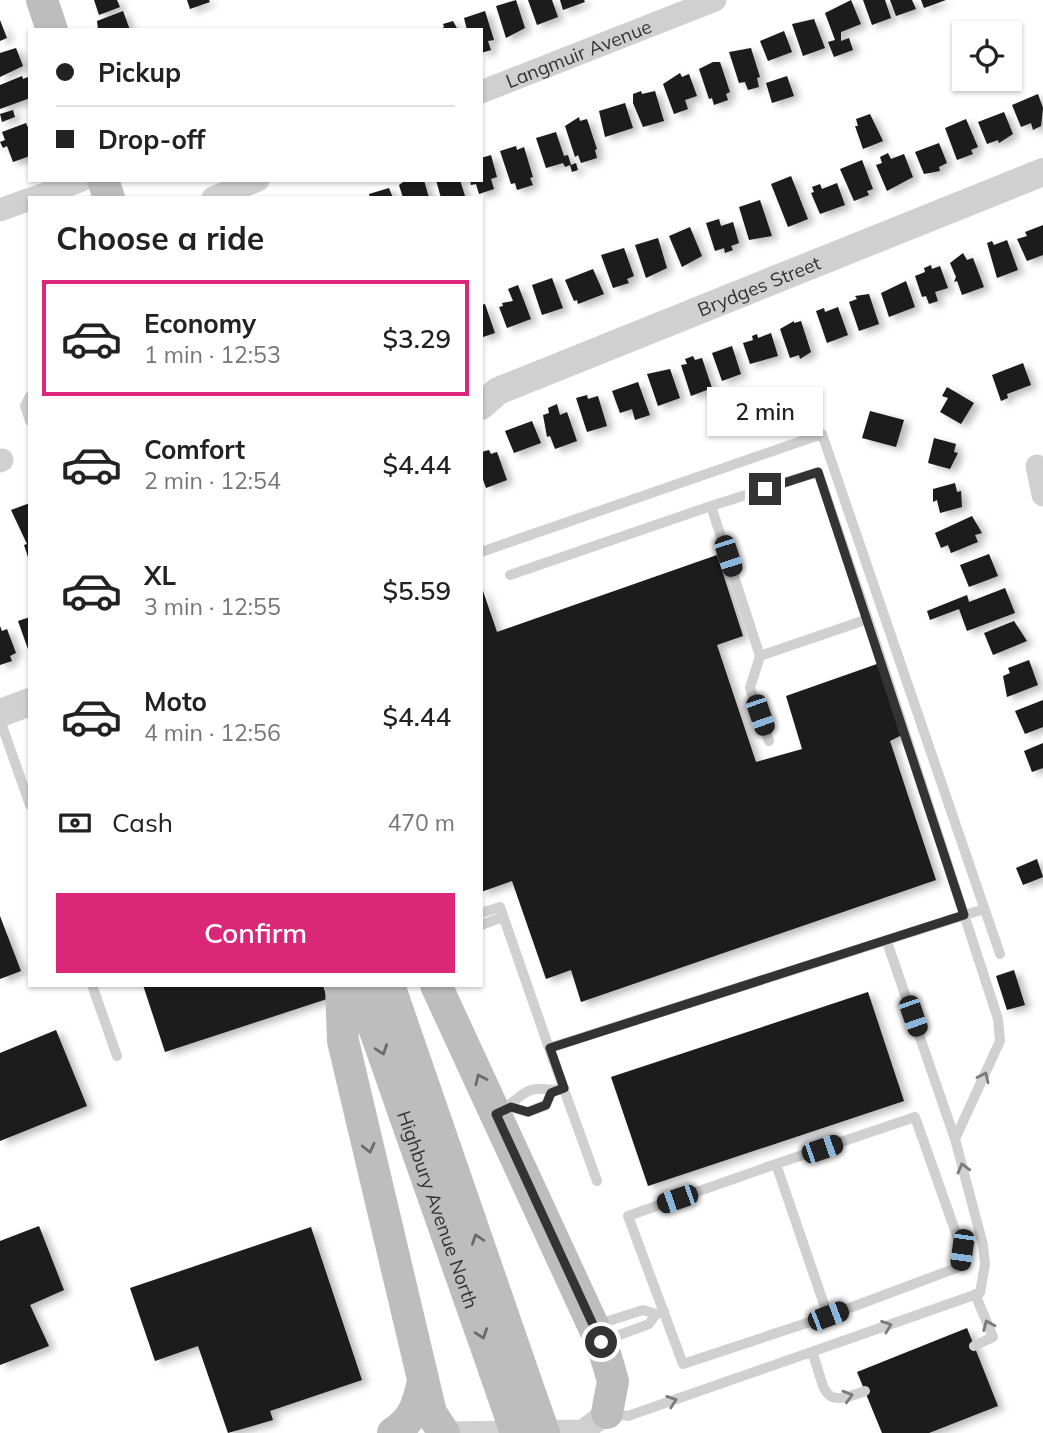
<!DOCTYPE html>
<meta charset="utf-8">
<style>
:root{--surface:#fff;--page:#f6f6f6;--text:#222;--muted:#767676;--line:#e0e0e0;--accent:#db2777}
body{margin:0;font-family:Mulish,sans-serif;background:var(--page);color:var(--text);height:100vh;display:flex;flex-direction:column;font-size:26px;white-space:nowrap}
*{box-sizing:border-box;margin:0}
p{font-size:23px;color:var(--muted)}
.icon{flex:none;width:38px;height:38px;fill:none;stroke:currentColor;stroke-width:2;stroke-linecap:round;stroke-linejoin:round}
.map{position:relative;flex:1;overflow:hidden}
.sheet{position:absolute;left:28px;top:196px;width:455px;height:791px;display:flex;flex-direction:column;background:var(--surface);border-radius:0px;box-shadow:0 2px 5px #0004}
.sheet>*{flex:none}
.banner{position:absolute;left:28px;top:28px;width:455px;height:154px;border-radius:0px;box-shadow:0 2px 5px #0004;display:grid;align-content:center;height:154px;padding:0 28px;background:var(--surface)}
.buttons{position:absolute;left:952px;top:21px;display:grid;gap:14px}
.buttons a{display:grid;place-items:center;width:70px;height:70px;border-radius:0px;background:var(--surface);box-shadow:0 2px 5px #0004;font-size:35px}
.end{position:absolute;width:32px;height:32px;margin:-16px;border:9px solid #333;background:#fff;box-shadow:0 0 0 4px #fff}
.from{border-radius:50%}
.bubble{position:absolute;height:49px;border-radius:0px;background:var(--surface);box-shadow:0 2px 5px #0004;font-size:23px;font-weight:600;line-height:49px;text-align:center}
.car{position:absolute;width:21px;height:42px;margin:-21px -10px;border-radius:9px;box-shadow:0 0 5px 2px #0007;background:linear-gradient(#222 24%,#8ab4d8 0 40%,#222 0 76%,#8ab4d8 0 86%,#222 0)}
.banner b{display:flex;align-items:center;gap:24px;height:66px;font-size:26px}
.banner b+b{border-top:2px solid var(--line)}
.banner i{width:18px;height:18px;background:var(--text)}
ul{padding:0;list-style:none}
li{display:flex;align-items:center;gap:21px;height:116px;margin:0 14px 10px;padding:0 14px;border:4px solid transparent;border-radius:0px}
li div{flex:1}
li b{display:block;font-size:26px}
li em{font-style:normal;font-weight:600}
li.selected{border-color:var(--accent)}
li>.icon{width:63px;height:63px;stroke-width:1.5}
h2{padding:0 28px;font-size:32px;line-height:84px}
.pay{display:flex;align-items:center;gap:18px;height:77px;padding:0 28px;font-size:26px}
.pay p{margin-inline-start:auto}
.primary-button{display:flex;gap:14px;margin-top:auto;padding:14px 28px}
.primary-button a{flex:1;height:80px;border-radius:0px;background:var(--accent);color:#fff;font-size:28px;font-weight:600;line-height:80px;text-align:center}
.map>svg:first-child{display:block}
</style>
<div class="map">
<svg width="1043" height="1433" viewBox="0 0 1043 1433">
<defs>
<filter id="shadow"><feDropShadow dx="6" dy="3.5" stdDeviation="3.5" flood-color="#0004"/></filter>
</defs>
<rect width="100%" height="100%" fill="#fff"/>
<!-- building -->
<path fill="#1a1a1a" filter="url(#shadow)" d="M94,0h23l3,7 -21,8z
M187,0h22l1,2 -20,7z
M516,0l9,28 -19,10 -10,-32z
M528,0h24l6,17 -21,8z
M560,0h24l1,2 -22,8z
M851,0l10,24 -20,8v9l8,-3 4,12 -19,7 -6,-15 7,-2 -10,-27z
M863,0h22l6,18 -19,7z
M890,0h22l4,9 -20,7z
M921,0h25l-22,8z
M123,11l7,19h-32l-1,-9z
M485,11l9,29 -6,1 3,9 -10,3v-23h-14l-3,-12z
M814,19l11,29 -22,8 -11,-32z
M0,20l7,18 -7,3z
M453,21l5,9h-19l5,-3 -1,-3z
M784,31l8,21 -24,9 -8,-20z
M16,48l7,18 -23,11v-24z
M751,48l9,29 -3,1 2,9 -11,3 -3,-8 -6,1 -10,-31z
M713,62h7l10,30 -4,2 2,6 -14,5 -2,-7 -3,1 -10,-30z
M680,73l2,4 7,-3 8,22 -12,4 3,9 -14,5 -11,-30z
M22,76l1,3 5,-2 2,4v17l-30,11v-24z
M787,76l7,20 -22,7 -6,-20z
M641,91l1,3 13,-3 9,30 -21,6 -10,-24v-9z
M1038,94l5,14 -2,18 -8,4 -2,-7 -10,4 -9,-22z
M625,103l8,25 -28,9 -6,-26z
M13,110l2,7 -13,5 -2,-8z
M1004,112l9,22 -14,9 -1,-3 -11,4 -9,-22z
M870,114l13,27 -20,8 -8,-23h3l-2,-7z
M579,117l1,4 7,-2 10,30 -2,1 2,8 -16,5 -3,-8 -3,2 -10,-31z
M966,119l12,28 -7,3 2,4 -16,6 -12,-32z
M26,123l4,9v24l-17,6 -6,-16 -4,2 -3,-6 5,-2 -3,-8z
M556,132l8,24 4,-1 3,10 5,-2 2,7 -6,2 -2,-7 -5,2 -2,-4 -17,5 -10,-30z
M939,143l8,20 -8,4 1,4 -16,3 -9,-22z
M516,146l1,4 7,-3 9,30 -3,1 3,7 -16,5 -2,-7 -4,1 -11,-33z
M888,153l3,6 13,-5 9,23 -26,14 -11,-26 6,-2 -2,-6z
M491,155l6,22 -6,2 3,10 -15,5 -3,-10 -5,1 -1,-5h11v-22z
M862,160l11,29 -6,2 2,4 -15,6 -14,-32z
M791,176l17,43 -20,8 -17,-43z
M406,180h18l5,18h-26l-4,-13z
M436,180h24l5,16 -24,2z
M837,183l8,22 -25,9 -9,-21 3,-1 -2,-5 8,-3 2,5z
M389,188l4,10h-23l-1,-4z
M760,200l12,36 -23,4 -10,-33z
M719,219l2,7 12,-4 6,21 -8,3 2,4 -8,3 -1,-5 -9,3 -9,-28z
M1043,225v30l-16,6 -10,-22 10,-3 -2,-4z
M690,227l12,29 -20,11 -13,-31z
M658,238l9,30 -21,10 -11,-33z
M1007,240l11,30 -21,8 -10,-35 5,-2 2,4z
M624,248l10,28 -7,3 2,4 -16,5 -12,-33z
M963,253l4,7 6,-2 11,29 -22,8 -5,-14 -3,1 2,-5 -6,-14z
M931,265l1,4 8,-3 8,22 -13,4 3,9 -9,3 -3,-8 -4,1 -7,-21 10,-4 -1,-4z
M593,269l11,25 -26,10 -1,-4 -3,1 -9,-21z
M552,278l11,30 -21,7 -10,-30z
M906,281l9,26 -26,10 -8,-24z
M518,285l13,34 -24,9 -8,-21 4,-1 -1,-3 11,-2 -5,-12z
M869,294l10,30 -20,7 -10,-29 8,-3 -2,-3z
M485,304l10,29 -12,4 -2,4v-36z
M838,307l10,28 -21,8 -11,-32 8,-3 1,4z
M794,321v2l7,-2 10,31 -11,7 -1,-4 -9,3 -10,-29z
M771,333l7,23 -28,8 -7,-21 10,-3 -1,-4 5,-2 1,4z
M732,346l9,28 -19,7 -10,-28z
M693,356l2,4 7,-2 10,30 -21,8 -10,-31 6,-1 -2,-5z
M1023,363l8,22 -24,9 1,4 -7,3 -9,-26z
M670,369l10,29 -22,8 -11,-32z
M638,382l12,33 -15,5 -3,-11 -12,4 -8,-22z
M947,387l27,16 -13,21 -21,-12 8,-14 -6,-2z
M587,395l1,4 10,-3 9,30 -20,6 -11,-34z
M557,404l3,11 7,-3 10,29 -22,8 -5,-13 -3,1 -4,-22 6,-2 -1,-5z
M870,411l34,9 -8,27 -34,-9z
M532,421l9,22 -27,10 -9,-22z
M934,438l22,6 -2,8 4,1 -8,16 -22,-6z
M489,450l2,4 6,-2 10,28 -21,8 -5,-14v-22z
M955,483l2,9 4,-1 1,16 -22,6 -3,-13 -4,2v-13z
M30,503v57h-1l-5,-15 3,-1 -16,-34z
M972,516l10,17 -7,2 3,7 -27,11 -3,-8 -7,3 -6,-15z
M989,554l9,22 -29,11 -9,-22z
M717,555l26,81 -26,9 39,117 46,-13 -16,-53 91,-32 25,71 -12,6 46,139 -355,122 -10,-32 -25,9 -34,-98 -31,11v-307l16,47z
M1005,588l10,25 -48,18 -8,-22 -29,11 -3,-9 40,-16 2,7z
M30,617v35h-1l-11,-31z
M1014,621l13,20 -34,14 -9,-22z
M0,626l2,5 5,-2 9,24 -6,3 2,5 -12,4z
M1029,660l9,25 -31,12 -4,-21 7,-3 -2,-5z
M1043,700v27l-18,7 -10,-23z
M1043,743v25l-11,4 -8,-21z
M1037,859l6,18 -20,8 -7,-17z
M0,916l21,55 -21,8z
M1014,970l11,35 -18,5 -11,-34z
M143,985h180l4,14 -162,53z
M868,992l36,109 -256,85 -37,-109z
M56,1030l31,76 -87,35v-88z
M39,1226l25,64 -34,15 19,41 -49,19v-124z
M311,1227l51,153 -92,31 3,9 -45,13 -30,-87 -43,15 -25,-73z
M967,1328l31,78 -69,27h-47l-25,-61z"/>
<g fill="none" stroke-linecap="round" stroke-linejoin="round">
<!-- service -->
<path stroke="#d0d0d0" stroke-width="10" d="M30,396l-5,10 5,15
M481,552l341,-118 178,520
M510,575l201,-69
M868,619l-50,-147 -107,34 49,150 108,-37 130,400 2,22 -45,98
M760,656l-10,32 19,53
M0,720l30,85
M481,913l19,-6 49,141 435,-139
M481,925l22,-8
M92,985l25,71
M549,1048l48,133
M511,1107l17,5 18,-7 5,-12
M499,1112c13,-6 22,-22 38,-23 11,-1 15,3 27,-1
M776,1164l52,152 -145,48 -55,-148z
M776,1164l139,-47 47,133 -3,17 -131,49
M596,1325l47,-15 13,4 8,-3
M603,1341l46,-17 7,-10
M974,1346l19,-9 -18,-43
M812,1352c15,39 7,57 53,39
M609,1413l19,3 352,-123 5,-29 -2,-19 -28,-106 -68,-197"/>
<!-- minor -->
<g stroke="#d0d0d0" stroke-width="23">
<path id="s1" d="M481,92l234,-92"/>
<path d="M34,198l48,-18"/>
<path d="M213,198l45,-18"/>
<path d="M0,210l30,-11"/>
<path d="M0,461l2,-1"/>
<path d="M1037,466l6,29"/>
<path d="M449,1433l134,-2 24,-18"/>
</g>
<!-- tertiary -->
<g stroke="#d0d0d0" stroke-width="28">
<path id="s2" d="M481,406l17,-15 545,-219"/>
<path d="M0,713l30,-11"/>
</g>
<!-- secondary -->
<g stroke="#bdbdbd" stroke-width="32">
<path d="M42,0l10,30"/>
<path d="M103,180l6,18"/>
<path d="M341,985l2,56 88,372 13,20"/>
<path id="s3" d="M359,985l136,387"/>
<path d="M389,985l134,388"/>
<path d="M436,985l167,362 10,34 -6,32"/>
<path d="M393,1433c21,-14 25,-29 30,-52"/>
</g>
<!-- secondary-bridge -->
<path stroke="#bdbdbd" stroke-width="32" d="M495,1372l21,61
M523,1373l21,60"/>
</g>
<!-- one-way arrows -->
<defs><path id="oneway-chevron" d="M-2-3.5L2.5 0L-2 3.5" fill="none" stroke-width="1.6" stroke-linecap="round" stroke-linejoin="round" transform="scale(1.75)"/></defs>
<g stroke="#6a6a6a">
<use href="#oneway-chevron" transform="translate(382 1050) rotate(71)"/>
<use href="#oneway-chevron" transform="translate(480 1079) rotate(-115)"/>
<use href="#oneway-chevron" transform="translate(369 1148) rotate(77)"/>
<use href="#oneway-chevron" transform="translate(477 1239) rotate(-109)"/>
<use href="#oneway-chevron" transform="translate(482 1334) rotate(71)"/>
</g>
<g stroke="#7a7a7a">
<use href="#oneway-chevron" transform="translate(984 1077) rotate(-65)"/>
<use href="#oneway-chevron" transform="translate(963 1168) rotate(-105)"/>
<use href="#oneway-chevron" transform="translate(988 1325) rotate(-113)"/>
<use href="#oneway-chevron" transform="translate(887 1326) rotate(-20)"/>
<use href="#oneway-chevron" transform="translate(848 1396) rotate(-16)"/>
<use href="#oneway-chevron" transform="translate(672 1401) rotate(-19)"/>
</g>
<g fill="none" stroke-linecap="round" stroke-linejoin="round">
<!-- route -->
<path stroke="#333" stroke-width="9" d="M601,1342l-105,-228 15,-7 17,5 18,-7 5,-12 13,-5 -14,-40 414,-133 -146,-443 -53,17"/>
</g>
<g text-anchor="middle" stroke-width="7" stroke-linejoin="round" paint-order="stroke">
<!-- street labels -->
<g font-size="19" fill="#333" stroke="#fff">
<text dy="7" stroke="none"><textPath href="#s1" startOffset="105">Langmuir Avenue</textPath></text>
<text dy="7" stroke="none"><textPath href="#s2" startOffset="304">Brydges Street</textPath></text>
<text dy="7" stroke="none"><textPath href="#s3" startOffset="238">Highbury Avenue North</textPath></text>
</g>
</g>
</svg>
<div class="buttons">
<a><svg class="icon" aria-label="locate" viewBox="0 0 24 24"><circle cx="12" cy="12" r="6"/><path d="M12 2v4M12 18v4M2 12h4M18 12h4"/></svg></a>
</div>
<i class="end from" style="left:601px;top:1342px"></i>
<i class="end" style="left:765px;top:489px"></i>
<div class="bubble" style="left:707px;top:387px;width:116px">2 min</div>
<i class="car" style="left:728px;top:556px;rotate:162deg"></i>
<i class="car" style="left:760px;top:715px;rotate:161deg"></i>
<i class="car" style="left:913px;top:1016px;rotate:161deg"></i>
<i class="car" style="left:822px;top:1149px;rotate:71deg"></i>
<i class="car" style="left:677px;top:1199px;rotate:251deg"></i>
<i class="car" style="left:962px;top:1250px;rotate:188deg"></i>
<i class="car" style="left:828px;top:1316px;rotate:69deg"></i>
<div class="banner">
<b><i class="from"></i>Pickup</b>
<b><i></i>Drop-off</b>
</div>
<section class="sheet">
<h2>Choose a ride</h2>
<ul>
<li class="selected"><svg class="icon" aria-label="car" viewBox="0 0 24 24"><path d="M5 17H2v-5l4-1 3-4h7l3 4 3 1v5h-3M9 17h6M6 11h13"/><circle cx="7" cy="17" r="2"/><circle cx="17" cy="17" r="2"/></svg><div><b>Economy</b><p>1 min · 12:53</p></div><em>$3.29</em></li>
<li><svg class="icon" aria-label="car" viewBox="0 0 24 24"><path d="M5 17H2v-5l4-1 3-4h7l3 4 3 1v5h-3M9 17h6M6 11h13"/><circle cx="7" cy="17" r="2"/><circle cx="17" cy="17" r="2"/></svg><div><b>Comfort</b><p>2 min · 12:54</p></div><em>$4.44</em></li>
<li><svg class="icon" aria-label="car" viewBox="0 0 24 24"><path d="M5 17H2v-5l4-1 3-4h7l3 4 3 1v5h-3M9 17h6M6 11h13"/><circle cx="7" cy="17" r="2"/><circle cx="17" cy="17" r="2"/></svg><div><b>XL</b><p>3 min · 12:55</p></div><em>$5.59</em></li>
<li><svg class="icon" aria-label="car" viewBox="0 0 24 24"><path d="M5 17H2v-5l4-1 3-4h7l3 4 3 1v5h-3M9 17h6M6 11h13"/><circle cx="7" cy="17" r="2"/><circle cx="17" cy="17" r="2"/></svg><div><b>Moto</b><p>4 min · 12:56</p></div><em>$4.44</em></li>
</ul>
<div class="pay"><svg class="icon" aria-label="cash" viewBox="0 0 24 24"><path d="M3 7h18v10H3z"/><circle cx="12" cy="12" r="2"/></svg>Cash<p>470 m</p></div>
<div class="primary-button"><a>Confirm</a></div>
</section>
</div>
